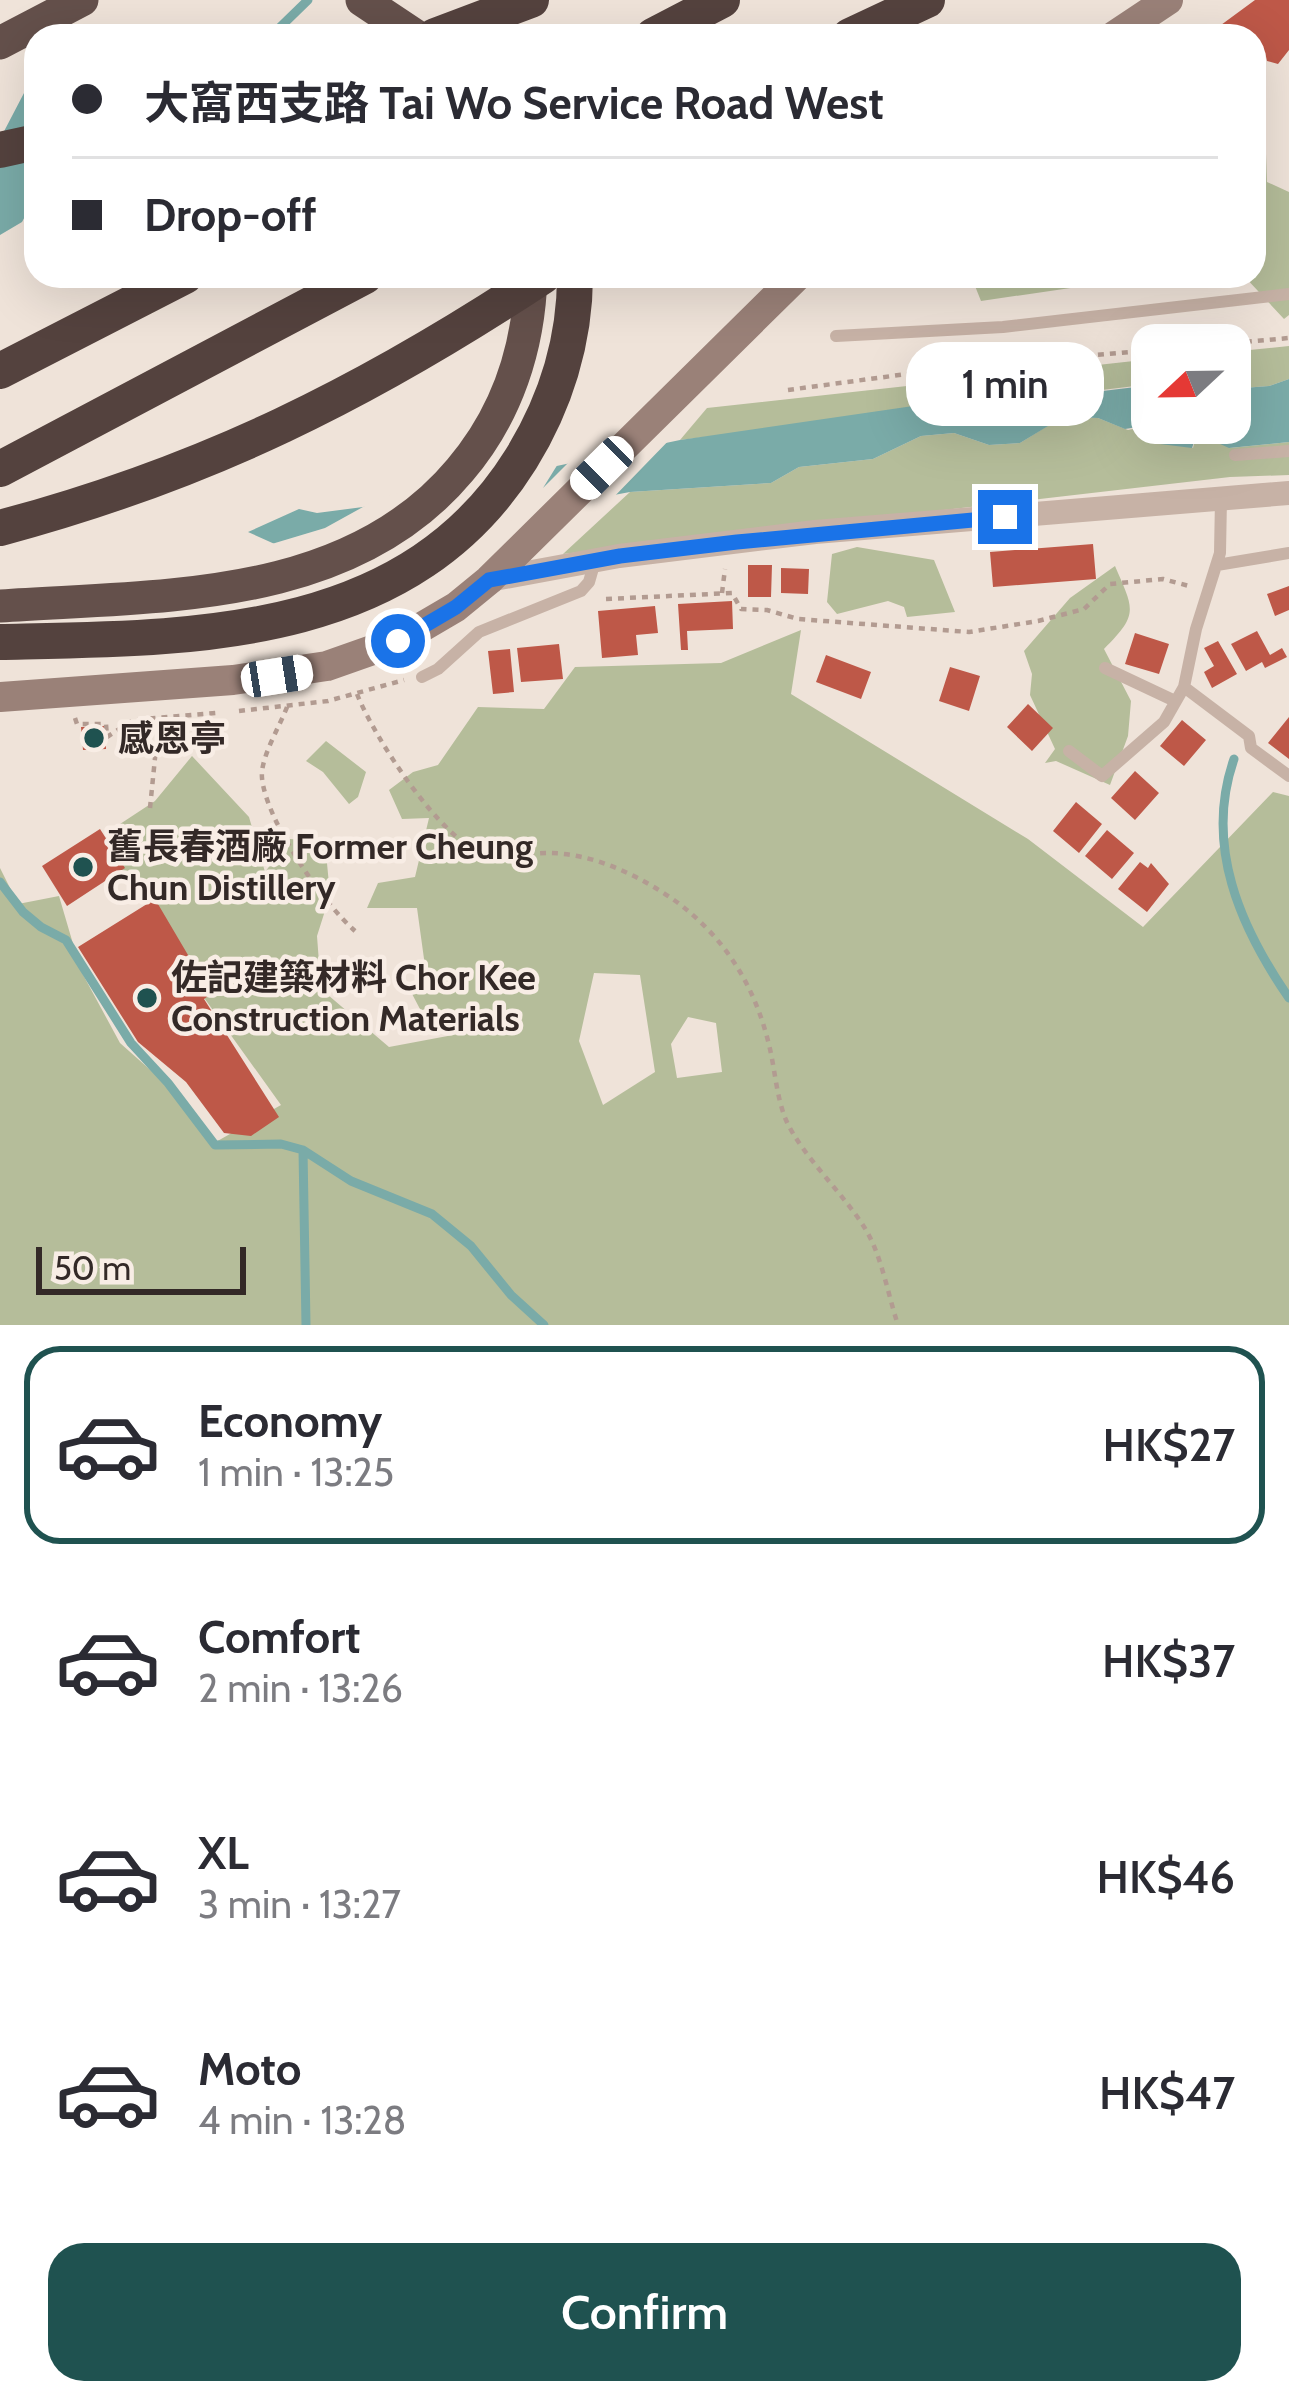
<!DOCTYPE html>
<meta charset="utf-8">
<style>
:root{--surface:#fff;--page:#f7f7f7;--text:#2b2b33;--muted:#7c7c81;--line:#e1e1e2;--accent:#1f5250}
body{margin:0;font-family:Cabin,"Noto Sans TC",sans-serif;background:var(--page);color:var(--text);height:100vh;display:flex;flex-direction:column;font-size:45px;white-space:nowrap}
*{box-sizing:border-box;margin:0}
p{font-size:39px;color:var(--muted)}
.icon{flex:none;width:66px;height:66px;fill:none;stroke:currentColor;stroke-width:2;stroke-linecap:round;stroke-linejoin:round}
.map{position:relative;height:1325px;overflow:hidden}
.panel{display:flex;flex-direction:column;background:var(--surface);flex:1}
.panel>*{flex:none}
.guide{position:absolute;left:24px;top:24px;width:1242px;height:264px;border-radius:36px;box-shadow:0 12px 48px #0002;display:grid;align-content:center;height:264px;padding:0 48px;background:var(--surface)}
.needle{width:78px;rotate:248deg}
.fabs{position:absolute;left:1131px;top:324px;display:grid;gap:24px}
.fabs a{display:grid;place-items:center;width:120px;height:120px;border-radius:24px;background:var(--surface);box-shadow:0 12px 48px #0002;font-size:60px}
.scale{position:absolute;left:36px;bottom:30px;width:210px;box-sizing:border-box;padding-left:12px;border:6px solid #332927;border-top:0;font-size:33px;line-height:42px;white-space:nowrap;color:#332927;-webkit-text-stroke:9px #f8ede5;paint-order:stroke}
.end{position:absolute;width:54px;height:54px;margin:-27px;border:15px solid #1a73e8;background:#fff;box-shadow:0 0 0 6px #fff}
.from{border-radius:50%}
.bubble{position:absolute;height:84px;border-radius:36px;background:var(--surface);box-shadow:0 12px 48px #0002;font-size:39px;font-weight:600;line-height:84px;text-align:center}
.car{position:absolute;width:36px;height:72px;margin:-36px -18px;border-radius:15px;box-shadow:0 0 9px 3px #0007;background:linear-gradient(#fff 24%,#345 0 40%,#fff 0 76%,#345 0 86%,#fff 0)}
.guide b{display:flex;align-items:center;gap:42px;height:114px;font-size:45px}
.guide b+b{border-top:3px solid var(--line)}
.guide i{width:30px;height:30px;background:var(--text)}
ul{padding:21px 0 0;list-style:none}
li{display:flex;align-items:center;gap:36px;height:198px;margin:0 24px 18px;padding:0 24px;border:6px solid transparent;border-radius:36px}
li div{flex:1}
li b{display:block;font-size:45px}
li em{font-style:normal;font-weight:600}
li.selected{border-color:var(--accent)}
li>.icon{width:108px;height:108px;stroke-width:1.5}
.cta{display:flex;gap:24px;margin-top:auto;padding:24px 48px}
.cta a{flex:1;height:138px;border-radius:36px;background:var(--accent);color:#fff;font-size:48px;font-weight:600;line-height:138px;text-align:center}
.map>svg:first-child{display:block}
</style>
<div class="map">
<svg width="1289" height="1325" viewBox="0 0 1289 1325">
<rect width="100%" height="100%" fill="#efe3d9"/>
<!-- green -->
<path fill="#b5bd9a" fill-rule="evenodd" d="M1254,121l11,5 2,56 22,10v123l-5,4 -40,-43h10z
M971,276h160l1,3 -151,22z
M1289,346v33l-20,7 -39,3v-37z
M1152,359v25l-472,56 27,-32z
M1062,417l36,1 30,12 29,-6 36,24 3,-12 22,3 12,9 59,-6v33l-59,2 -667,77 67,-62 141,-9 28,-16 74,-8 48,-23 33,-3 35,12 31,-2z
M857,547l77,13 21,52 -48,5 -3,-10 -16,-6 -51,13 -10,-12 5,-48z
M1115,566c19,44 24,48 -11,83l27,52 -3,35 -18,49 -54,-24 -11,2 10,-14 -25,-54 2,-21 -8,-23 46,-53z
M801,630l-10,64 237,145 115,88 130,-135 16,4v529h-1289v-457l18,36 41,-8 22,75 39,72 45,40 49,60 67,-38 -94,-131 -32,-75 -40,-32 2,-41 38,-25 37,-45 57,61 16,55 25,-33 35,3 5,53 -13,41 4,53 68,58 64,-12 -10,-21 -22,-3 -11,-21 15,-24 -8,-58h-50l11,-25 37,-6 14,-59 -27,1 -13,-29 24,-18 25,-7 40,-58 66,2 31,-42 146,-4zM594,973l46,2 15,97 -52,33 -24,-64zM688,1017l28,6 6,49 -45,6 -6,-34z
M326,741l40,31 -8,25 -9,7 -26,-32 -17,-11z"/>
<!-- water -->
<path fill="#7aaba8" d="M36,70v126l-14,26 -22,13v-96z
M1289,379v63l-60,6 -22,-10 -12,1 -3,9 -32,-4 -4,-20 -31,5 -27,-11 -35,-1 -43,26 -31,2 -35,-12 -33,3 -48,23 -74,8 -28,16 -141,9 -333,62 -49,-22 51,-23 18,4 46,-6 317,-67 357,-52 41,6 74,-9v38h78v-34l39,-3z"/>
<!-- pier -->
<path fill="#efe3d9" d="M675,434l-66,68 -312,58 -32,-14 60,-18 56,-31 180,-38 -18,29 32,-32z"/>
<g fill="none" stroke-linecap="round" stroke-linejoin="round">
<!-- stream -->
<path stroke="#7aaba8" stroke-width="9" d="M271,36l37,-36
M1234,759c-30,86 6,168 55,239
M0,882l23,30 18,15 25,13 65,103 37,40 47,62 66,-1 22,6 48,31 81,33 39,32 40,49 33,30
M303,1150l3,175"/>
</g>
<!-- building -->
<path fill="#be5848" d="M1255,0h34v50l-11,14 -11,-3 -2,-9 -11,1v-17h-48z
M1093,544l3,35 -103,8 -3,-35z
M748,565h24l-1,32h-23z
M781,568l28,1 -1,25 -27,-1z
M1289,586v24l-14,6 -8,-22z
M732,601l1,28 -46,2 1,19h-7l-3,-46z
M655,606l3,27 -22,2 2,20 -36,3 -4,-47z
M1257,631l13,24 12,-7 5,9 -22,11 -3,-6 -16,9 -15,-27z
M1135,633l34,11 -10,30 -34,-10z
M1218,641l19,33 -25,14 -8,-16 10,-6 -10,-18z
M559,644l4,35 -42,3 -4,-34z
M510,649l4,43 -21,2 -5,-43z
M826,655l45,17 -10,27 -45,-17z
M950,667l30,9 -11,35 -30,-10z
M1028,704l25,24 -21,23 -25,-24z
M1289,717v42l-21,-16z
M1182,720l24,20 -22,26 -24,-20z
M105,726l1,23 -23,1 -2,-23z
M1135,771l24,22 -24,27 -24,-22z
M1076,802l26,22 -23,29 -26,-22z
M100,829l25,39 -58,38 -25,-40z
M1107,830l27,23 -22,26 -27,-23z
M1140,862l8,6 3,-5 18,21 -22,28 -29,-23z
M155,899l56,95 -7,5 75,118 -28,19 -27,-3 -38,-51 -48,-40 -60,-95z"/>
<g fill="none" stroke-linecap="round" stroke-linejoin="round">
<!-- path -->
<path stroke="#b29b91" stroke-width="4.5" stroke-dasharray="6 6" stroke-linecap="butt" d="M1210,345l79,-7
M788,390l163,-22 201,-18
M722,593l3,-24
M606,599l126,-6 9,16 26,1 31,9 171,13 69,-11 46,-12 26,-25 53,-5 26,7
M357,694c16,41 84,148 128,160 19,6 43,-1 63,-1 44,0 90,22 126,47 51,37 82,87 96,149 5,22 7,50 16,71 16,36 59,75 80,110 16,27 22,65 32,95
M287,707c-7,19 -27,51 -25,71 4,43 61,125 93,153
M239,711l89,-10 76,-21
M75,718l2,6h29l1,13 26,-17 83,-7
M150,808l9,-90"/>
<!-- service -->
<path stroke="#c7b2a6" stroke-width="12" d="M836,336l167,-9 286,-33
M1235,455l54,-4
M1217,565l72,-12
M1105,668l70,33
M422,677l16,-8 41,-37 102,-41 8,-9 6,-21
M1184,687l65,49 2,12 38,28
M1069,751l33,25 62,-54 20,-35 12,-58 24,-76 1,-54"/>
<!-- minor -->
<path stroke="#c7b2a6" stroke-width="24" d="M489,580l130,-24 196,-24 474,-39"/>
<!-- secondary -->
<path stroke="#9a8178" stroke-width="30" d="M1114,36l54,-36
M0,697l233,-17 94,-14 71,-25 58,-34 33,-27 308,-304"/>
<!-- trunk -->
<path stroke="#64504b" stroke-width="33" d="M362,0l54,36
M0,43l82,-43
M0,606c159,-11 348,-2 460,-136 47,-55 69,-123 71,-194"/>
<!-- motorway -->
<path stroke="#54423e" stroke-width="36" d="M435,36l96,-36
M653,36l69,-36
M850,36l77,-36
M0,150l36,-8
M0,371l185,-95
M0,469l365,-193
M0,528c206,-55 366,-135 543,-252
M0,642c190,-4 407,0 521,-183 34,-55 54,-118 54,-183"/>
</g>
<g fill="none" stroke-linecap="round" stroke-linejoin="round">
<!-- route -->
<path stroke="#1a73e8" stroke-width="15" d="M398,641l58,-34 33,-27 131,-24 117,-14 268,-25"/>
</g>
<!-- markers -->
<g fill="#1f5250" stroke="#f8ede5" stroke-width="4.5">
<circle cx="94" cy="738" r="12"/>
<circle cx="83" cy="867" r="12"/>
<circle cx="147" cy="998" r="12"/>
</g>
<g text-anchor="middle" stroke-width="9" stroke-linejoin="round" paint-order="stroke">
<!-- poi labels -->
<g font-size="36" font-weight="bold" fill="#332927" stroke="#f8ede5" text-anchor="start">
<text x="118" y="751">感恩亭</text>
<text x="107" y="859">舊長春酒廠 Former Cheung<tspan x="107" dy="41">Chun Distillery</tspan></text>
<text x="171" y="990">佐記建築材料 Chor Kee<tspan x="171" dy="41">Construction Materials</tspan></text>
</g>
</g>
</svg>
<div class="fabs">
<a><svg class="needle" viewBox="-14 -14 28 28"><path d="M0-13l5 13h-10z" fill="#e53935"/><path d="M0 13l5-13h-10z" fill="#7c7c81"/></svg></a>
</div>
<div class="scale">50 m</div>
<i class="end from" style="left:398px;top:641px"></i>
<i class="end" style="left:1005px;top:517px"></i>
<div class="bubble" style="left:906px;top:342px;width:198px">1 min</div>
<i class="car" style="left:602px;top:468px;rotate:225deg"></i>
<i class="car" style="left:277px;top:676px;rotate:81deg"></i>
<div class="guide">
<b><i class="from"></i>大窩西支路 Tai Wo Service Road West</b>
<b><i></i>Drop-off</b>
</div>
</div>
<section class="panel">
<ul>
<li class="selected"><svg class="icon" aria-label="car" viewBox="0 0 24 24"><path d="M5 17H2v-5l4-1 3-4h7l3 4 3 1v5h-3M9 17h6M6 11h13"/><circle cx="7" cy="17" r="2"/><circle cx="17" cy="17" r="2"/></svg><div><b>Economy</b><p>1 min · 13:25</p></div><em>HK$27</em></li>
<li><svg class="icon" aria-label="car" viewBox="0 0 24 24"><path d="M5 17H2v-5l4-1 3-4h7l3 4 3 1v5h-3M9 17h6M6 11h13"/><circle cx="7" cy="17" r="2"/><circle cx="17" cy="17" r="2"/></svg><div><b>Comfort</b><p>2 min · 13:26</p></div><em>HK$37</em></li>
<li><svg class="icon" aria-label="car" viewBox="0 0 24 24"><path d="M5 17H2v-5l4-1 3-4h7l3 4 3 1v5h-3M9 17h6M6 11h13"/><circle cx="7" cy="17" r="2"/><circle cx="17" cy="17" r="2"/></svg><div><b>XL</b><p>3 min · 13:27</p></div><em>HK$46</em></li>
<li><svg class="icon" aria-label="car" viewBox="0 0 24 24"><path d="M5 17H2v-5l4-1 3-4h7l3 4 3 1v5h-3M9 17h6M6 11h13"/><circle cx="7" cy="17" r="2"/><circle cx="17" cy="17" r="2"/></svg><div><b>Moto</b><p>4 min · 13:28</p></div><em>HK$47</em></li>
</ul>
<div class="cta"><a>Confirm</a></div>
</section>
